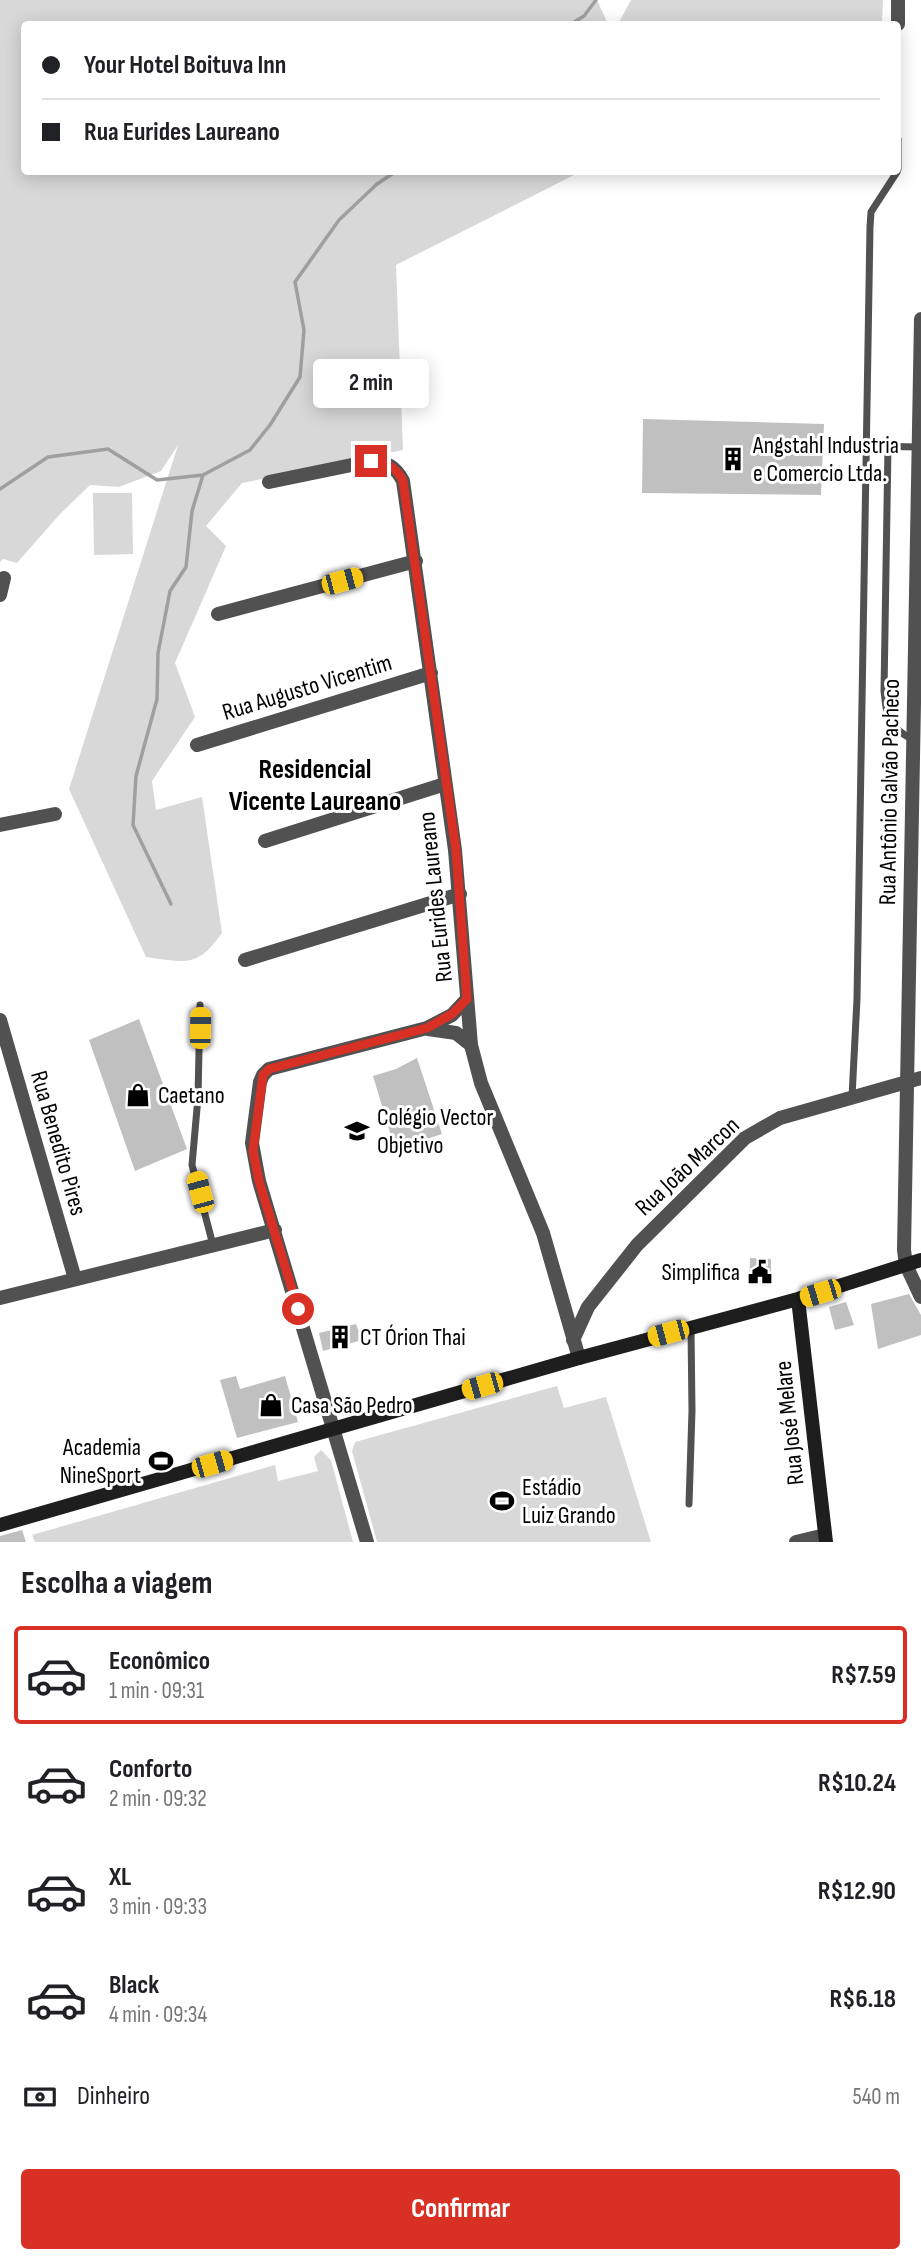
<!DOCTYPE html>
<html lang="pt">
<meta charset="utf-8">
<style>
:root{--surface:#fff;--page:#f2f2f2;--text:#202124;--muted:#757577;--line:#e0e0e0;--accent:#d93025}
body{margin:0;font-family:"Sofia Sans Condensed",sans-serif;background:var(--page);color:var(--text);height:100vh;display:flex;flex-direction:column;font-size:26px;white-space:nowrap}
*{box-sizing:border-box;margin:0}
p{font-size:23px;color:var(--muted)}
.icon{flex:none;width:38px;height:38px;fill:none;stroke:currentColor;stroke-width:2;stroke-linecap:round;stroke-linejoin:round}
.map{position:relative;height:1542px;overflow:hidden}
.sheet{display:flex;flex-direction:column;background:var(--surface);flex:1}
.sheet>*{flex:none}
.guide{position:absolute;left:21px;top:21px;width:880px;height:154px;border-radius:7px;box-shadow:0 4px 18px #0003;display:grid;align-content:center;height:154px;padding:0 21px;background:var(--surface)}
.end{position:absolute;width:32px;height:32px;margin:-16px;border:9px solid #d93025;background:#fff;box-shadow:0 0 0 4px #fff}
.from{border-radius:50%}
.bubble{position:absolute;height:49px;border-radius:7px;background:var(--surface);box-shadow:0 4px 18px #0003;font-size:23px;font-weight:700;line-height:49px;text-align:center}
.car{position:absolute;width:21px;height:42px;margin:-21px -10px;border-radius:9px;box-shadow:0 0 5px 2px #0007;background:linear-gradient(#f5c518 24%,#345 0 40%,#f5c518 0 76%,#345 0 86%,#f5c518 0)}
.guide b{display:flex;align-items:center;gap:24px;height:66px;font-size:26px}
.guide b+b{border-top:2px solid var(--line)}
.guide i{width:18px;height:18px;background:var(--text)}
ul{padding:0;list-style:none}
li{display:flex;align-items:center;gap:21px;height:98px;margin:0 14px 10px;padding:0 7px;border:4px solid transparent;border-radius:7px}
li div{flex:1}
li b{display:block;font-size:26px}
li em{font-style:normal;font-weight:700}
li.selected{border-color:var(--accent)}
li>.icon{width:63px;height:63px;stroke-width:1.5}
h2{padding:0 21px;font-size:32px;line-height:84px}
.pay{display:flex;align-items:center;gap:18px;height:77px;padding:0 21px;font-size:26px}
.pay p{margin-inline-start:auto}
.cta{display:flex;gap:14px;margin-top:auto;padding:14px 21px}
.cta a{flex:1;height:80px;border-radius:7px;background:var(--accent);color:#fff;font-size:28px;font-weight:700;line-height:80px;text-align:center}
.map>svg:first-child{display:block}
</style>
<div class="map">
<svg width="921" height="1542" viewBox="0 0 921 1542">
<rect width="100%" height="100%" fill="#fff"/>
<!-- green -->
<path fill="#d8d8d8" d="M0,0h597l11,24h-584v148h556l-184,93 7,185 -161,33 -36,43 20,20 -51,117 20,54 -43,64 4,29 46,-13 20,136c-26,36 -36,29 -76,24l-77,-168 109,-344 -17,26 -42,16 -29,-2 -30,29 -43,49 -14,-4 -3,3z
M631,0h252l-1,24h-264z
M93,493h39l1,61 -39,1z
M557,1386l7,22 42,-11 45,145h-274l-25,-91 3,-9z
M321,1450l10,10 22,82h-318l-3,-7 243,-70 3,16 40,-10 -4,-14z"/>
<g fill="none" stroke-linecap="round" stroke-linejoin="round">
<!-- stream -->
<path stroke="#9f9f9f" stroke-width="3.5" d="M571,24l13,-8 12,-16
M0,489l48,-32 60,-8 49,31 46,-5 47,-25 20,-25 30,-48 4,-47 -9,-48 44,-62 38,-36 18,-12
M171,904l-38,-79 3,-49 21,-77 1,-46 12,-62 16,-24 6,-56 11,-36"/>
</g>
<!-- building -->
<path fill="#c0c0c0" d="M643,419l181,5 -3,71 -179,-2z
M139,1019l48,130 -52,22 -46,-131z
M417,1058l25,76 -47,15 -22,-73 23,-7z
M750,1258l21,1v27h-22z
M909,1294l12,21v20l-43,14 -7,-45z
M846,1302l8,23 -19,5 -6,-23z
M356,1324l6,16 -39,11 -4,-18z
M236,1376l4,13 45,-13 13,46 -61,16 -17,-58z
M22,1530l4,12h-26v-6z"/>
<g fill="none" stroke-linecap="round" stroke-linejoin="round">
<!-- lane -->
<path stroke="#515151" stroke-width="7" d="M898,139v30
M866,446l53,1
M888,446l-4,245c3,28 4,35 29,49
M200,1005l-2,92 -6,68 21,80
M852,1097l5,-98 13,-772 1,-15 26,-40
M689,1504l3,-93 -1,-83"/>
<!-- street -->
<path stroke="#515151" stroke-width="14" d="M898,24v-24
M921,319l-17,931 2,15 15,32
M269,482l102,-21c15,0 25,6 32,20l52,369 16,195 10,38 62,150 36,125
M0,595l4,-17
M218,614l198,-53
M197,745l234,-72
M0,825l55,-11
M265,841l180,-57
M245,960l215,-66
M0,1020l75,259
M428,1029l28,4 15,12
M0,1298l275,-68
M573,1340l15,-33 49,-62 108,-107 35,-20 141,-40
M367,1542l-108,-361 -7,-38 8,-61 3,-7 6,-6 158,-41 25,-13 15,-16
M796,1542l29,-7"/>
<!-- secondary -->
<path stroke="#1e1e1e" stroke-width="14" d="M798,1299l28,243
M0,1525l579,-167 219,-59 123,-39"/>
</g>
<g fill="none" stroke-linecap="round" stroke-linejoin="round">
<!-- route -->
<path stroke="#d93025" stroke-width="9" d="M298,1309l-39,-128 -6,-30 10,-76 6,-6 158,-41 25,-14 15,-15 -11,-149 -53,-369c-7,-14 -17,-20 -32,-20"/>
</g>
<!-- icons -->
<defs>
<g id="building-bare" transform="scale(1.89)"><path d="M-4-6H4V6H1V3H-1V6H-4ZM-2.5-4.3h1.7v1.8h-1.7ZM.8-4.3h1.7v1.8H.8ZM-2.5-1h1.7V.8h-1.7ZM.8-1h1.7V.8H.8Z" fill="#000" stroke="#fff" stroke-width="2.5" paint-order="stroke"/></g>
<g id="shop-bare" transform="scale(1.89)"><path d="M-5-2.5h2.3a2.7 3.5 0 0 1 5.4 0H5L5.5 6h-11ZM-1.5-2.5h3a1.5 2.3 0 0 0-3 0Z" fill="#000" stroke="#fff" stroke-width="2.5" paint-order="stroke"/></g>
<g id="school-bare" transform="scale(1.89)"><path d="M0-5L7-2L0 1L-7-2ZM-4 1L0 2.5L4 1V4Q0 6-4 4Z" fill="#000" stroke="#fff" stroke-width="2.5" paint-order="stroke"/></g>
<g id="civic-bare" transform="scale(1.89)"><path d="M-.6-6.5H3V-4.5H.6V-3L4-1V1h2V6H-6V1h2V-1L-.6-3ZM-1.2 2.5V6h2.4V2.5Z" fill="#000" stroke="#fff" stroke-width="2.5" paint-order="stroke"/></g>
<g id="stadium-bare" transform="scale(1.89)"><path d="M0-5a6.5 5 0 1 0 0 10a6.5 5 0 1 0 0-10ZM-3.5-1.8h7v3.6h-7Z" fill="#000" stroke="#fff" stroke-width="2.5" paint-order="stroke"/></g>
</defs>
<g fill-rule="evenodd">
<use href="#building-bare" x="733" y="459"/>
<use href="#shop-bare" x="138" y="1095"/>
<use href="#school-bare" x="357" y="1131"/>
<use href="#civic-bare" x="760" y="1272"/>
<use href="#building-bare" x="340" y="1337"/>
<use href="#shop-bare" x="271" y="1405"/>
<use href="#stadium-bare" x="161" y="1461"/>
<use href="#stadium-bare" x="502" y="1501"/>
</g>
<g text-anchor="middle" stroke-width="6" stroke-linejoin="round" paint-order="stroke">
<!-- poi labels -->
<g font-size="24" fill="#000" stroke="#fff" text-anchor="start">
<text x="753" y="453">Angstahl Industria<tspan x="753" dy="28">e Comercio Ltda.</tspan></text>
<text x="158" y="1103">Caetano</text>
<text x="377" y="1125">Colégio Vector<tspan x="377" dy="28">Objetivo</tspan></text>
<text x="740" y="1280" text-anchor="end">Simplifica</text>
<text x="360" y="1345">CT Órion Thai</text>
<text x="291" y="1413">Casa São Pedro</text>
<text x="141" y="1455" text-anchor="end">Academia<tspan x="141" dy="28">NineSport</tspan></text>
<text x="522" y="1495">Estádio<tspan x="522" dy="28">Luiz Grando</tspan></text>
</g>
<!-- street labels -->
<g font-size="24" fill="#000" stroke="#fff">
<text transform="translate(307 687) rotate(-17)" y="8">Rua Augusto Vicentim</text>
<text transform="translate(889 792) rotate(-89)" y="8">Rua Antônio Galvão Pacheco</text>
<text transform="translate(435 897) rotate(-96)" y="8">Rua Eurides Laureano</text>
<text transform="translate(59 1143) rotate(74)" y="8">Rua Benedito Pires</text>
<text transform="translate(687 1166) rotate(-43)" y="8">Rua João Marcon</text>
<text transform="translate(789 1423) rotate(-96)" y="8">Rua José Melare</text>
</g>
<!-- quarter labels -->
<g font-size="28" font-weight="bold" fill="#000" stroke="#fff">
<text x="315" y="778">Residencial<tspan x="315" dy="32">Vicente Laureano</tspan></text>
</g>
</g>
</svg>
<i class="end from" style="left:298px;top:1309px"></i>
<i class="end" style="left:371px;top:461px"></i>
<div class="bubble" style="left:313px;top:359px;width:116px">2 min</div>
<i class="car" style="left:342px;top:581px;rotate:75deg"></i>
<i class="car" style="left:200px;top:1028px;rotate:1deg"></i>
<i class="car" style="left:200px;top:1192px;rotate:345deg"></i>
<i class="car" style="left:820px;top:1293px;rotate:253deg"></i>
<i class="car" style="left:668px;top:1333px;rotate:255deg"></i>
<i class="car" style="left:482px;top:1386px;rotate:254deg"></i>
<i class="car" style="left:212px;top:1464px;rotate:74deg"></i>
<div class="guide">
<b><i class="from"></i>Your Hotel Boituva Inn</b>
<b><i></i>Rua Eurides Laureano</b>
</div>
</div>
<section class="sheet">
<h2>Escolha a viagem</h2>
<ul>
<li class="selected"><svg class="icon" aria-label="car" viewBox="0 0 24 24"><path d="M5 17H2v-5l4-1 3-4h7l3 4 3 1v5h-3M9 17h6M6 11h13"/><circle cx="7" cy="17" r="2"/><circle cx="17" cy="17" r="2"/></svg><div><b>Econômico</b><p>1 min · 09:31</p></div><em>R$7.59</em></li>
<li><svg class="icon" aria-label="car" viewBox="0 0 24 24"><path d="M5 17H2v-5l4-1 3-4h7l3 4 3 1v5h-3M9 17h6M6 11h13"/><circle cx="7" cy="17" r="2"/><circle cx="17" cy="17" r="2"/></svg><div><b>Conforto</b><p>2 min · 09:32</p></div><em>R$10.24</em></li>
<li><svg class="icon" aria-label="car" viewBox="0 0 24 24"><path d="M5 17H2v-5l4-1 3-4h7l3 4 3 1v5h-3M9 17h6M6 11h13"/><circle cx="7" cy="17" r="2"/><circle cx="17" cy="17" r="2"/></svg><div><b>XL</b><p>3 min · 09:33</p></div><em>R$12.90</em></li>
<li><svg class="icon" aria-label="car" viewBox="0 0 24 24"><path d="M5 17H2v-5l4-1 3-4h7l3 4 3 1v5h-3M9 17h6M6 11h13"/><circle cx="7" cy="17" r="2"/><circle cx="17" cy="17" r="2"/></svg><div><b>Black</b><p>4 min · 09:34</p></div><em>R$6.18</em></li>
</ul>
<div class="pay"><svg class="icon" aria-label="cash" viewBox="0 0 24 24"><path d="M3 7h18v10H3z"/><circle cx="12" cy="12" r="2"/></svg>Dinheiro<p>540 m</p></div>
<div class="cta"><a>Confirmar</a></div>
</section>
